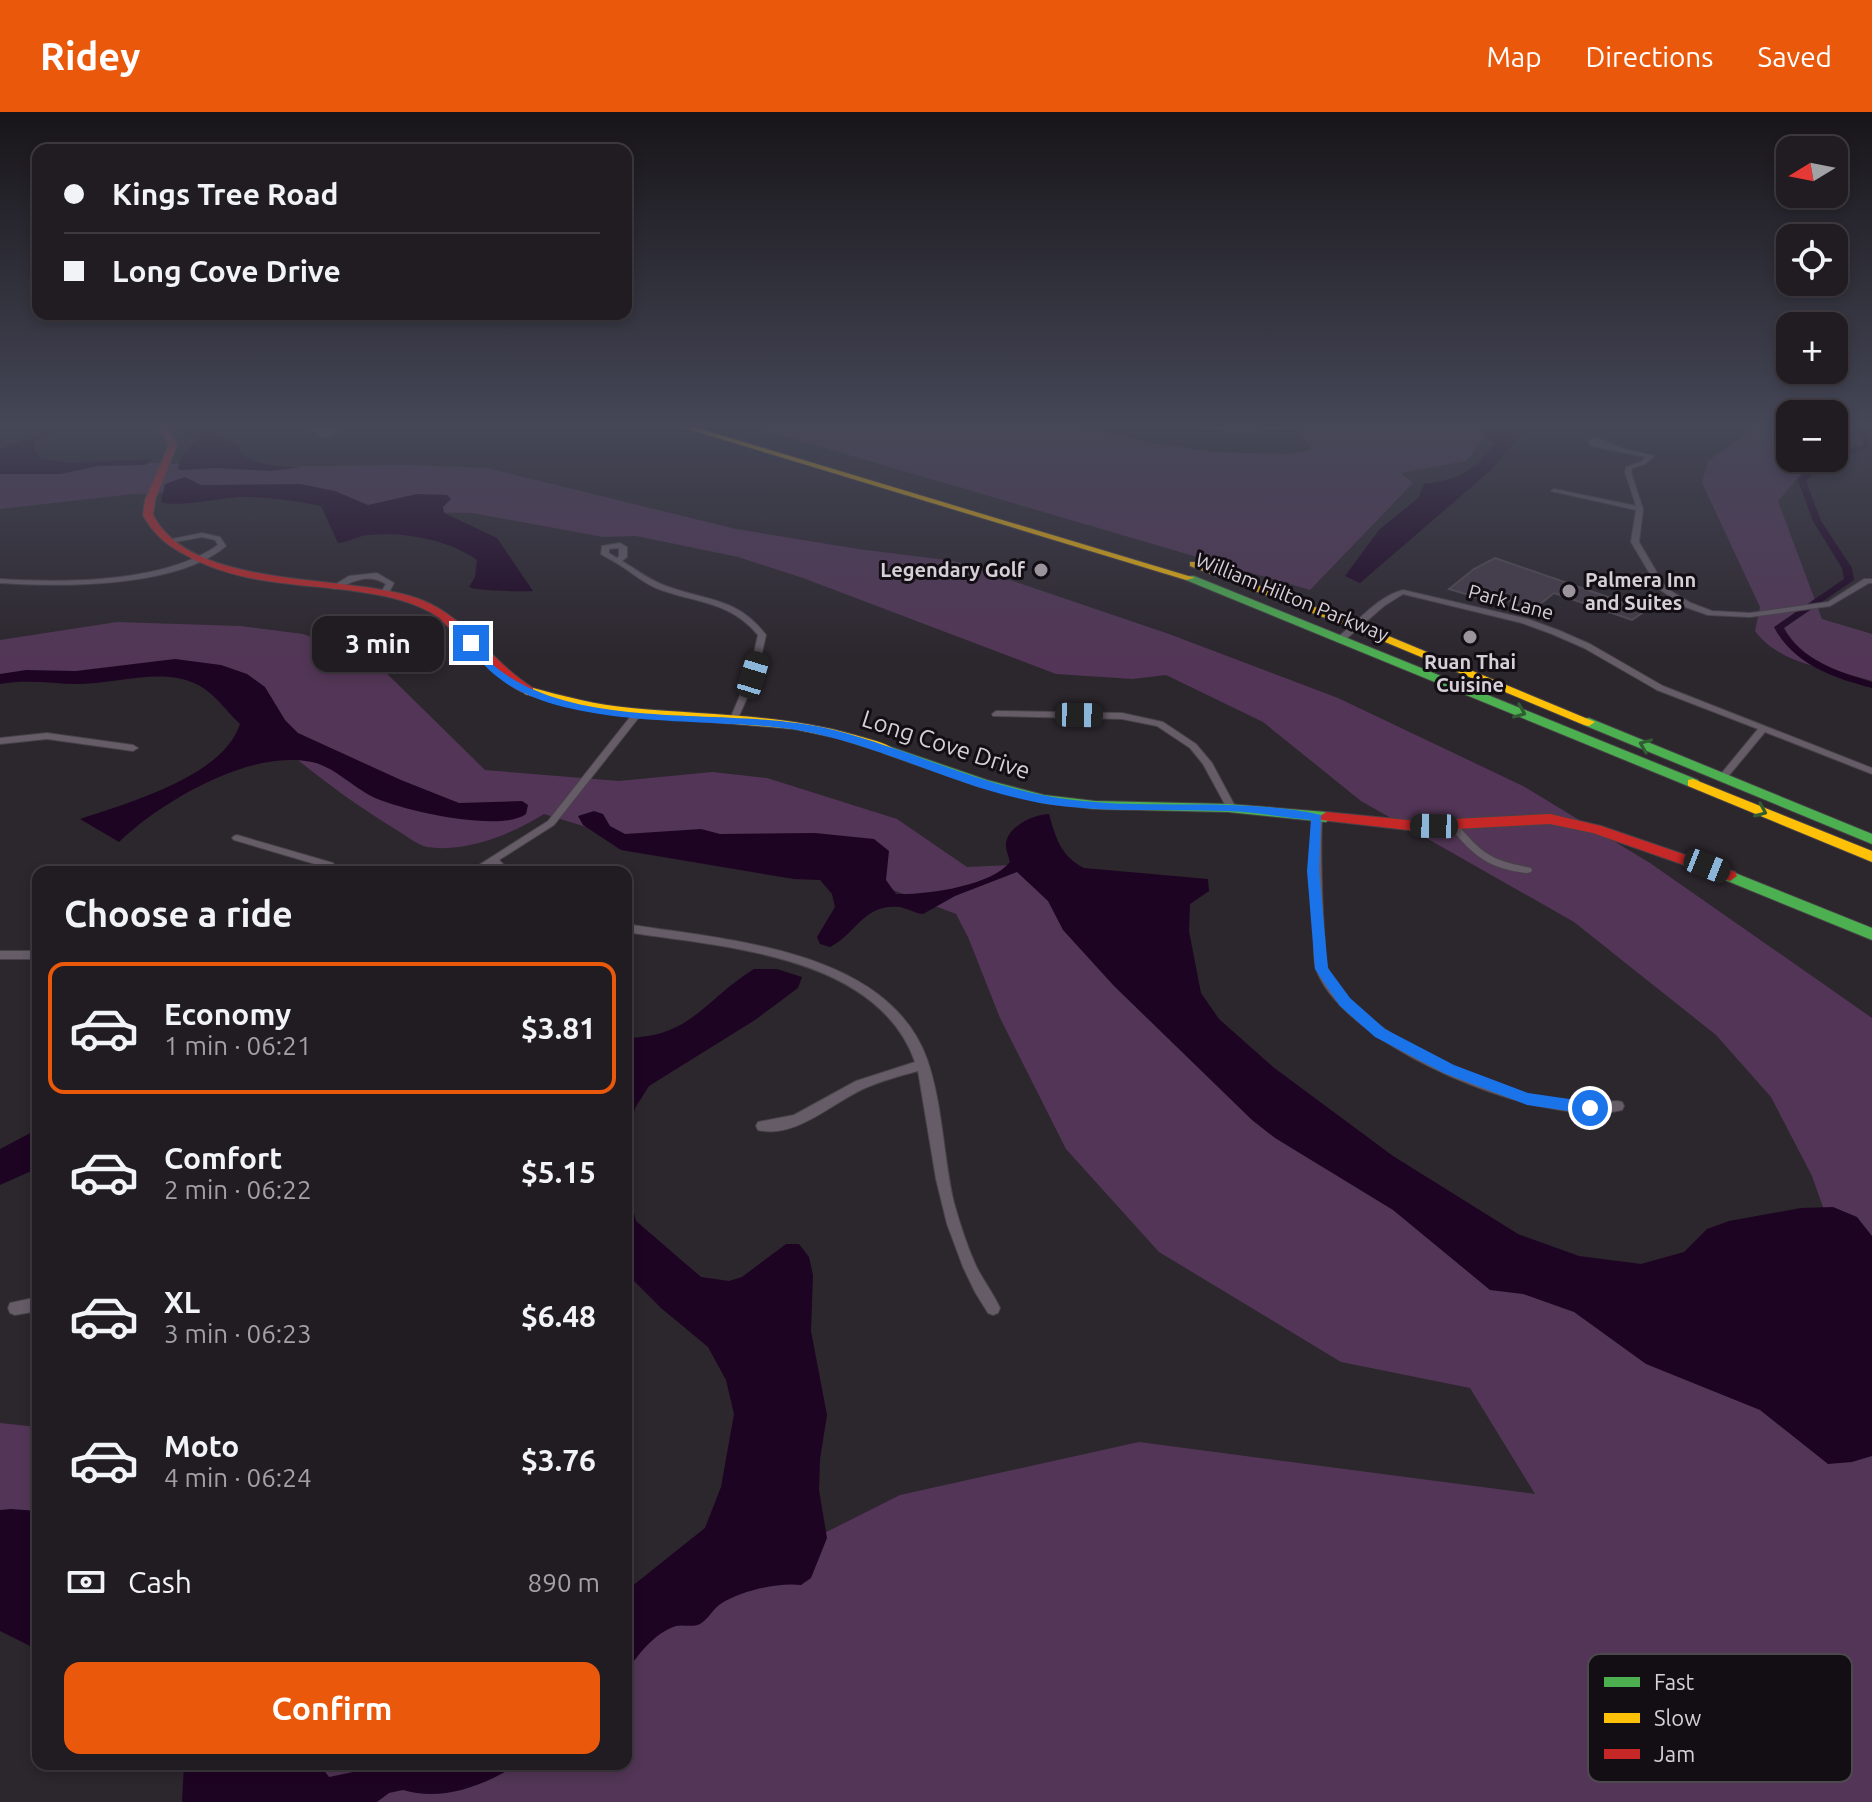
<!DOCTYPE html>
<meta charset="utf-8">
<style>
:root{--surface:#211c22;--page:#29252a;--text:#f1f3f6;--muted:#a2a1a5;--line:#3e3a40;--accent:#ea580c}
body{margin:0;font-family:Ubuntu,sans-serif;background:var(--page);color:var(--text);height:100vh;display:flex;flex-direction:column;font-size:30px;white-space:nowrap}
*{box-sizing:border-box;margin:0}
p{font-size:26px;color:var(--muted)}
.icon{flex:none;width:44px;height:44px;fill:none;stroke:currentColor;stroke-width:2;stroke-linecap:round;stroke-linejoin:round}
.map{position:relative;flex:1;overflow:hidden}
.drawer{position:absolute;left:32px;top:754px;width:600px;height:904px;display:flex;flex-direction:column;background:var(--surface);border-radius:16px;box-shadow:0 4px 12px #0003,0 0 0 2px var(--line)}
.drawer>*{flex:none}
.top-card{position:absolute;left:32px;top:32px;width:600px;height:176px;border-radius:16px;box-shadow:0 4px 12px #0003,0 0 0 2px var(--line);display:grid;align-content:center;height:176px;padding:0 32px;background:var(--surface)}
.needle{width:52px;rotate:260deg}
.controls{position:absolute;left:1776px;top:24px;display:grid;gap:16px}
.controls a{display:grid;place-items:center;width:72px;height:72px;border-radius:16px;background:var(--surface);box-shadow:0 4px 12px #0003,0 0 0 2px var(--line);font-size:40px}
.end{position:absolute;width:36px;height:36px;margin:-18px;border:10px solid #1a73e8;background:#fff;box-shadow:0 0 0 4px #fff}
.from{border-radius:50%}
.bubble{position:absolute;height:56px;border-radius:16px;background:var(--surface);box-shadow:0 4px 12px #0003,0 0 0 2px var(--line);font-size:26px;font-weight:600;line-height:56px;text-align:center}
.car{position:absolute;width:24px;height:48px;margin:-24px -12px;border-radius:10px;box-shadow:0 0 6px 2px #0007;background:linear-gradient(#222 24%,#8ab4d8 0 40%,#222 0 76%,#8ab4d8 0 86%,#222 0)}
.top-card b{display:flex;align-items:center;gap:28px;height:76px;font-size:30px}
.top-card b+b{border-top:2px solid var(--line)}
.top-card i{width:20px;height:20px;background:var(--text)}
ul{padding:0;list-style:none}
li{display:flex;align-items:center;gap:24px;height:132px;margin:0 16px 12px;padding:0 16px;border:4px solid transparent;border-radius:16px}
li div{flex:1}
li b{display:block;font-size:30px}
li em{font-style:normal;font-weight:600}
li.current{border-color:var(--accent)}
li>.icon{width:72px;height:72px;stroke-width:1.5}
h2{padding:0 32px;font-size:36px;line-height:96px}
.pay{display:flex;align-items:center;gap:20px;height:88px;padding:0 32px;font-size:30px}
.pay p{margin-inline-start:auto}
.button{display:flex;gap:16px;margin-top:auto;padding:16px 32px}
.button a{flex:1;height:92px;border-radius:16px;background:var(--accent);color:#fff;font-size:32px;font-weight:600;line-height:92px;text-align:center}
header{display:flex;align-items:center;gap:48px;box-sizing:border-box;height:112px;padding:0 40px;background:var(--accent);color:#fff}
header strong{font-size:38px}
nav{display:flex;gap:44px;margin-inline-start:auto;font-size:28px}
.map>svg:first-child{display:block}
</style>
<header>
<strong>Ridey</strong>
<nav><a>Map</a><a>Directions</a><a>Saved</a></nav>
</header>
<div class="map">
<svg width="1872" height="1690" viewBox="0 0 1872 1690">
<rect width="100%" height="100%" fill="#2c262d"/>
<!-- green -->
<path fill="#533657" d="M762,313h309l81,18 63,9 72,2 25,-4 -14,-20 34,-5h149v8l4,5 -19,23 -65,12 12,10 -103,107 -550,-161z
M1747,313h43v33h29l-7,3 -34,40 44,118 50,15v47c-40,-13 -90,-14 -117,-50l5,-24 -58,-124 6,-22 44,-31z
M136,350l112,5 157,-2 82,3 249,61 122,20 96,12 215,73 169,64 185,88 127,77 222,155v327l-60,-169 -41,-79 -55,-62 -142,-113 -213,-121 -98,-79 -97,-47 -33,4 -77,-5 -253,-96 -65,-21 -102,-21 -33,1 -131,-24 -60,-1 -77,-12 -116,-10 -86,4 -133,15v-45z
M117,510l123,4 63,8 68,24 114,112 134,11 93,-9 55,6 130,41 70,48 67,-3 296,279 542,294v365h-1603l-24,-38h381v-131l274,-138 239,-53 396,52 -65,-106 -129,-26 -182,-110 -93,-103 -66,-131 -32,-81 -12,-23 -97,-37 -217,-33 -98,-30c-32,20 -78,39 -117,33 -10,-2 -23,-13 -32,-18 -76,-46 -140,-106 -210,-160l-185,10v-39z
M0,1311l38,4v175l-38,1z"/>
<!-- water -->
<path fill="#1e0423" d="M173,313h31l35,21 2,7c18,14 38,13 60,14l-31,4 -53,-3 -36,2 -3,-1 3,-11 14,-18z
M1481,313h48l-39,46 -130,112 -15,-7 34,-46 39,-32 6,-14c34,-4 51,-13 71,-41l-10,-5z
M52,317l2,3 -19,9v9l5,8 28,4 86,-3 -9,6 -46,1 -39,8h-60v-25z
M185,365l16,8 99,-1 35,7 33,14 49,-11 30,1 4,4 -8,8 1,6 53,25 36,53c-8,1 -58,0 -64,-4l6,-10 2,-17c-30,-21 -73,-28 -109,-25 -11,1 -19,7 -30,8l-17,-37c-24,-5 -52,-9 -77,-9 -20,0 -67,11 -83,5l4,-18z
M175,547l46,6 26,9 18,13 20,33 13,13 103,47 58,23 63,-2 6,4 -2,9c-25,19 -128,-4 -155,-18 -19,-10 -37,-29 -59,-34 -62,-13 -150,39 -193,80l-39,-23c47,-16 143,-42 160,-95 -13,-12 -24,-29 -40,-38 -36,-20 -82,-2 -121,-2 -27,0 -51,-5 -79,0v-10l26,-4 50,1z
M594,699l9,3 7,12 15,8 76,-5 19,5 95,-1 59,6 15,12 -3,29 10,14c30,1 95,-8 114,-32 -1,-5 -5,-14 -4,-19 2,-17 29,-29 43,-29 7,25 12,42 35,54l124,11 1,12 -19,13 -1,27 12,62 18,26 54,48 120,89 125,78 61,22 62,8 43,-12 23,-23 22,-8 72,-13 32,-1 24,10 15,19v220l-20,6 -24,2 -68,-54 -114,-46 -72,-52 -51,-18 -33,-4 -97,-80 -118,-72 -23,-18 -138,-134 -51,-56 -15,-29 -31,-29 -62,24 -32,18c-9,-1 -16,-6 -24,-7 -35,-4 -44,28 -69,40l-10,-3 -3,-7 18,-30 -3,-13 -12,-14 -26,-1 -173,-29 -38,-25 -5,-9z
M754,857h23l25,8 -4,11 -43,32 -106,66 -14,22 -9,37v-107c66,-1 79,-39 128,-69z
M38,1017v39l-38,17v-36z
M626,1052l2,25 8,32 65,56 28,4 13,-4 44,-33h13l10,13 4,18 -2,56 16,84 -7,44 -1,31 8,48 -16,40 -10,7c-23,-3 -59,6 -79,18 -9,5 -13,16 -22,21 -9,4 -16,0 -24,2 -22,7 -38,29 -50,46v-81l79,-63 16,-41 13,-73 -8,-34 -18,-33 -47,-39 -35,-35z
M11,1397l27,2v139l-38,-19v-121z
M184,1652h135l10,13 34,-7 8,-6h147c-34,22 -77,38 -115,26l-14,3 -12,9h-195z"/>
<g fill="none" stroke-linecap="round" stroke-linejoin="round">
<!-- canal -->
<path fill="#1e0423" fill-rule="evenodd" d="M1848,313h8l14,14 -2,9 -45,17 -17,16 15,40 31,47 2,12 -70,48c17,32 55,44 88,54v6c-38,-10 -79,-24 -98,-61l70,-48 -2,-11 -29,-47 -15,-40c8,-14 19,-23 36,-23v-4l28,-9 1,-4z"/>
</g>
<!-- building -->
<path fill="#453a47" stroke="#514b52" stroke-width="2" d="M1495,446l110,38 38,14 -1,3 -10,7 -78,-27 -19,15h-10l-34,-16 -12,6 -30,-9 25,-20z"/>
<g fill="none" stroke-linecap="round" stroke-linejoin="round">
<!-- street casing -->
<g stroke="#474248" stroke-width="2">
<path id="street" d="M105,313h39l-3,2h-33z
M291,313c13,-1 26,6 39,1l10,6 -15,5 -8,-3v-2z
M1181,313l59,2 87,-2 -3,2 -84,4 -56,-4z
M1597,326l23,9 1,1 33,8 -9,8 -13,4 -1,4 12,37 -4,33 27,46 25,15 21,8 38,2 78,-11 36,-23h8v4h-3l-39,23 -80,11 -42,-2 -23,-8 -26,-18 -28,-47 5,-32 -85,-19 3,-2 82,17 -11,-34 1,-5 15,-5 5,-5 -56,-11 -2,-6z
M202,421l18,4 6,9c-49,42 -164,41 -226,37v-4c66,4 163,4 218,-34l-3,-5 -13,-3 -33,6 -2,-1v-2z
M620,431l7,4v10l-5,4c15,9 27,19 44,25 40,15 71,11 100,49l-9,40 -21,48h-6l-1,-2 20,-46 9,-40c-27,-33 -60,-32 -97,-45 -17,-6 -28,-17 -43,-26 -6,-4 -11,-6 -17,-10l1,-8zM619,436v8l-2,2 -8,-5v-4z
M377,461l17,10 -7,13 -7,-2 6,-10c-19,-12 -32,-2 -51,5l-4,-2 18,-11z
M1403,478l125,29 30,11 32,14 73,42 209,82v6l-107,-42 -39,47h-6v-4l38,-46 -101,-39 -73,-42 -32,-14 -30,-11 -119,-29 -19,12 -39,34h-6v-4c21,-16 38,-39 64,-46z
M637,599l4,3 -1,2 -86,109 -55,35 12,12h-11l-9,-7 -11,7h-12l80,-51 86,-109z
M996,599l126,2 41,9 33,22 16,19 24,45 -5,3 -3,-1 -25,-46 -13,-16 -33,-22 -35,-7 -129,-3 -1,-2z
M47,621l86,12 5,3 -5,3 -86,-12 -47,5v-6z
M1317,702l5,3c-2,39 0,77 2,116 1,12 0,26 4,37 22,56 143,109 199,124 29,7 61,8 91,7l4,1 2,4 -2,4c-77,20 -279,-63 -306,-141 -3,-11 -2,-25 -2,-36 -3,-39 -4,-77 -2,-116z
M1454,711l3,1c26,31 34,36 74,44l1,2 -1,2 -4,1c-37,-4 -54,-17 -76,-45l-2,-2 2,-2z
M237,723l96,28 7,9h-11l-4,-5 -91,-27 -2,-2 2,-2z
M626,812c98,16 261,24 301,135 16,46 16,97 27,144 6,21 13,43 22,63 7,14 17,27 24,42l-2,5 -5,2 -5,-2 -13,-21 -12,-25 -16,-43 -11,-45 -18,-108c-19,5 -37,10 -55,18 -32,15 -68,50 -105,41l-2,-4 2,-4 36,-7 62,-34 59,-19c-38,-108 -194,-115 -289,-130z
M0,839h38v8h-38z
M38,1185v14l-23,4 -5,-2 -2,-5 2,-5z"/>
</g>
<!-- fast casing -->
<g stroke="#474248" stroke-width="2">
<path id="fast" d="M1186,464h8l504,204 2,3 -2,3h-10l-502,-206z
M1589,606l283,116v10l-288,-119v-6z
M888,634l99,34 57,15 51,6 133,3 98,8 7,5 -7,5 -98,-10 -133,-3 -51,-6 -67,-17 -94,-33 -2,-3z
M1730,759l142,57v12l-147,-60 -2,-4z"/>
</g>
<!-- slow casing -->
<g stroke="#474248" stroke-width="2">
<path id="slow" d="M675,313h12l508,153 -9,2z
M1190,450h8l164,63 233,97 -6,4 -5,-1 -230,-96 -164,-63z
M529,575c34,9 67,18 102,21 75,7 151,6 224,27 13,4 30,7 40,15l-7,4 -51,-16 -43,-9 -166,-14 -66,-11 -37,-10 -2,-3z
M1693,667l179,72v11l-184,-76v-6z"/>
</g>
<!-- jam casing -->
<g stroke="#474248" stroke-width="2">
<path id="jam" d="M152,313c15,-1 19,8 25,20l-22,55 -2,15c39,76 194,58 266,84 47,17 73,64 114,89v6c-26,3 -77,-67 -103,-82 -25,-14 -55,-18 -83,-22 -57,-7 -114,-7 -165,-37 -17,-9 -30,-21 -39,-38l2,-15 24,-55 -7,-11z
M1326,700l91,9 133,-7 51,12 134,46 2,4 -7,5 -137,-48 -43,-9 -133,7 -96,-11 -2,-3z"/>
</g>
<!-- street -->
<use href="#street" fill="#655c67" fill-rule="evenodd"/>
<!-- fast -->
<use href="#fast" fill="#4caf50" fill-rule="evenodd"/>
<!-- slow -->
<use href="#slow" fill="#ffc107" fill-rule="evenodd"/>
<!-- jam -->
<use href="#jam" fill="#c62828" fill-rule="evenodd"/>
</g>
<!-- one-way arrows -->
<defs><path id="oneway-chevron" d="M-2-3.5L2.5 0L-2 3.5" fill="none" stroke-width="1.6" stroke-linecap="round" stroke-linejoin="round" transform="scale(2)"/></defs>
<g stroke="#305e32">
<use href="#oneway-chevron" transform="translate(1520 600) rotate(22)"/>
<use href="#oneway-chevron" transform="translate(1645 633) rotate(-158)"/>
<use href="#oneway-chevron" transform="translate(1761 699) rotate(23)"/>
</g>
<!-- sky -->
<linearGradient id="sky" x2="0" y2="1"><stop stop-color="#181519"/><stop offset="0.57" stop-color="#454757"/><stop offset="1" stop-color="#454757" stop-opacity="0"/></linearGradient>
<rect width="1872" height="549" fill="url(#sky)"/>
<!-- route -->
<path fill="#1a73e8" d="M467,529h7c8,9 15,21 24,28 87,66 233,35 336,61 81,21 155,60 239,70 82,10 166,-3 248,15l-2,56 9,97 22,30 35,31 69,36 74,28 62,9 7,6 -7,6 -63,-9 -83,-32 -69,-36 -35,-31 -25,-37 -8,-98 4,-51c-28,-3 -56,-8 -84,-9 -62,-2 -126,2 -187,-8 -83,-15 -160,-59 -243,-73 -88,-15 -257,5 -317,-70 -6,-6 -12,-12 -13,-19z"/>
<!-- markers -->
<g fill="#9b949c" stroke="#130e14" stroke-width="3">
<circle cx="1041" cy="458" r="8"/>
<circle cx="1569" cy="479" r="8"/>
<circle cx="1470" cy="525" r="8"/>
</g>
<g text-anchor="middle" stroke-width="6" stroke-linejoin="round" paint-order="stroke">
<!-- far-poi labels -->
<g font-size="20" font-weight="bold" fill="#d7cfd8" stroke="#130e14" text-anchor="end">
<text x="1025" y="465">Legendary Golf</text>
<text x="1585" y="475" text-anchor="start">Palmera Inn<tspan x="1585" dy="23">and Suites</tspan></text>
<text x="1470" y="557" text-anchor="middle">Ruan Thai<tspan x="1470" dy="23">Cuisine</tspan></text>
</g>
<!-- far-street labels -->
<g font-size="20" fill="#d7cfd8" stroke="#130e14">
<text transform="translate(1292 485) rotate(22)" y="7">William Hilton Parkway</text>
<text transform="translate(1511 490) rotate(15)" y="7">Park Lane</text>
</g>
<!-- street labels -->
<g font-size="24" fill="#d7cfd8" stroke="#130e14">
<text transform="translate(946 633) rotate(18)" y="8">Long Cove Drive</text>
</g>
</g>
<!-- legend -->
<rect x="1588" y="1542" width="264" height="128" rx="12" fill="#130e14" stroke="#4e484f" stroke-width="2"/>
<rect x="1604" y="1565" width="36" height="10" fill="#4caf50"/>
<rect x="1604" y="1601" width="36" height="10" fill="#ffc107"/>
<rect x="1604" y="1637" width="36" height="10" fill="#c62828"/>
<g font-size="22" fill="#d7cfd8">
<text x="1654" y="1578">Fast</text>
<text x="1654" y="1614">Slow</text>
<text x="1654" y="1650">Jam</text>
</g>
</svg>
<div class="controls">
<a><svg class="needle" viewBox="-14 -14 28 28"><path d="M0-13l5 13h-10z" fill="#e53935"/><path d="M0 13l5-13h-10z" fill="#a2a1a5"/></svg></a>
<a><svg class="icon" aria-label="locate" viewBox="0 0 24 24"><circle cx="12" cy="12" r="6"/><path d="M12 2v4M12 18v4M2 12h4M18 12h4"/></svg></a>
<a>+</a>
<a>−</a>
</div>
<i class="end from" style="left:1590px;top:996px"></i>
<i class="end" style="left:471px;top:531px"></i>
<div class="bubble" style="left:312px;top:504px;width:132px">3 min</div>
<i class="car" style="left:753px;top:563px;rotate:17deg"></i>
<i class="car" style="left:1079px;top:603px;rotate:91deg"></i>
<i class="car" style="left:1434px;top:714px;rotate:271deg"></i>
<i class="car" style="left:1707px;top:754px;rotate:112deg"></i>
<div class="top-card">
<b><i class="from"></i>Kings Tree Road</b>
<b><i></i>Long Cove Drive</b>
</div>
<section class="drawer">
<h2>Choose a ride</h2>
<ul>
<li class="current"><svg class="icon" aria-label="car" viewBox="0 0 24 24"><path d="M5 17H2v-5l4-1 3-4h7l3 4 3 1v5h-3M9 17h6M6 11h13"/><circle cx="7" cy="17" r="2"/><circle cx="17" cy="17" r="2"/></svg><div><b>Economy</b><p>1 min · 06:21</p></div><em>$3.81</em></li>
<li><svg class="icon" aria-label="car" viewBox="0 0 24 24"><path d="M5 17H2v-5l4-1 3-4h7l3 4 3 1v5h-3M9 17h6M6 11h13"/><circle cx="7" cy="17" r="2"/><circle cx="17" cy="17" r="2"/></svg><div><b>Comfort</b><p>2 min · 06:22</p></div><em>$5.15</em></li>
<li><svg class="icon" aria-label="car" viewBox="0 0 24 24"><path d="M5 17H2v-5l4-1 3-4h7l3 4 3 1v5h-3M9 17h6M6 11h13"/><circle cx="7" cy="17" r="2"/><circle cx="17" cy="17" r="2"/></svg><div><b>XL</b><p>3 min · 06:23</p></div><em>$6.48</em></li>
<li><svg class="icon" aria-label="car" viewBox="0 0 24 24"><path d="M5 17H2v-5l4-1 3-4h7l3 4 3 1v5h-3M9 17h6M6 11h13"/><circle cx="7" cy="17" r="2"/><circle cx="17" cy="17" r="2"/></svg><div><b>Moto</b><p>4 min · 06:24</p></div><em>$3.76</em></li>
</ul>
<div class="pay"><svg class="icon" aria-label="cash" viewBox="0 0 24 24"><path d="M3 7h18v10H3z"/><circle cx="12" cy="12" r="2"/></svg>Cash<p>890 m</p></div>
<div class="button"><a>Confirm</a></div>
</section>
</div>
